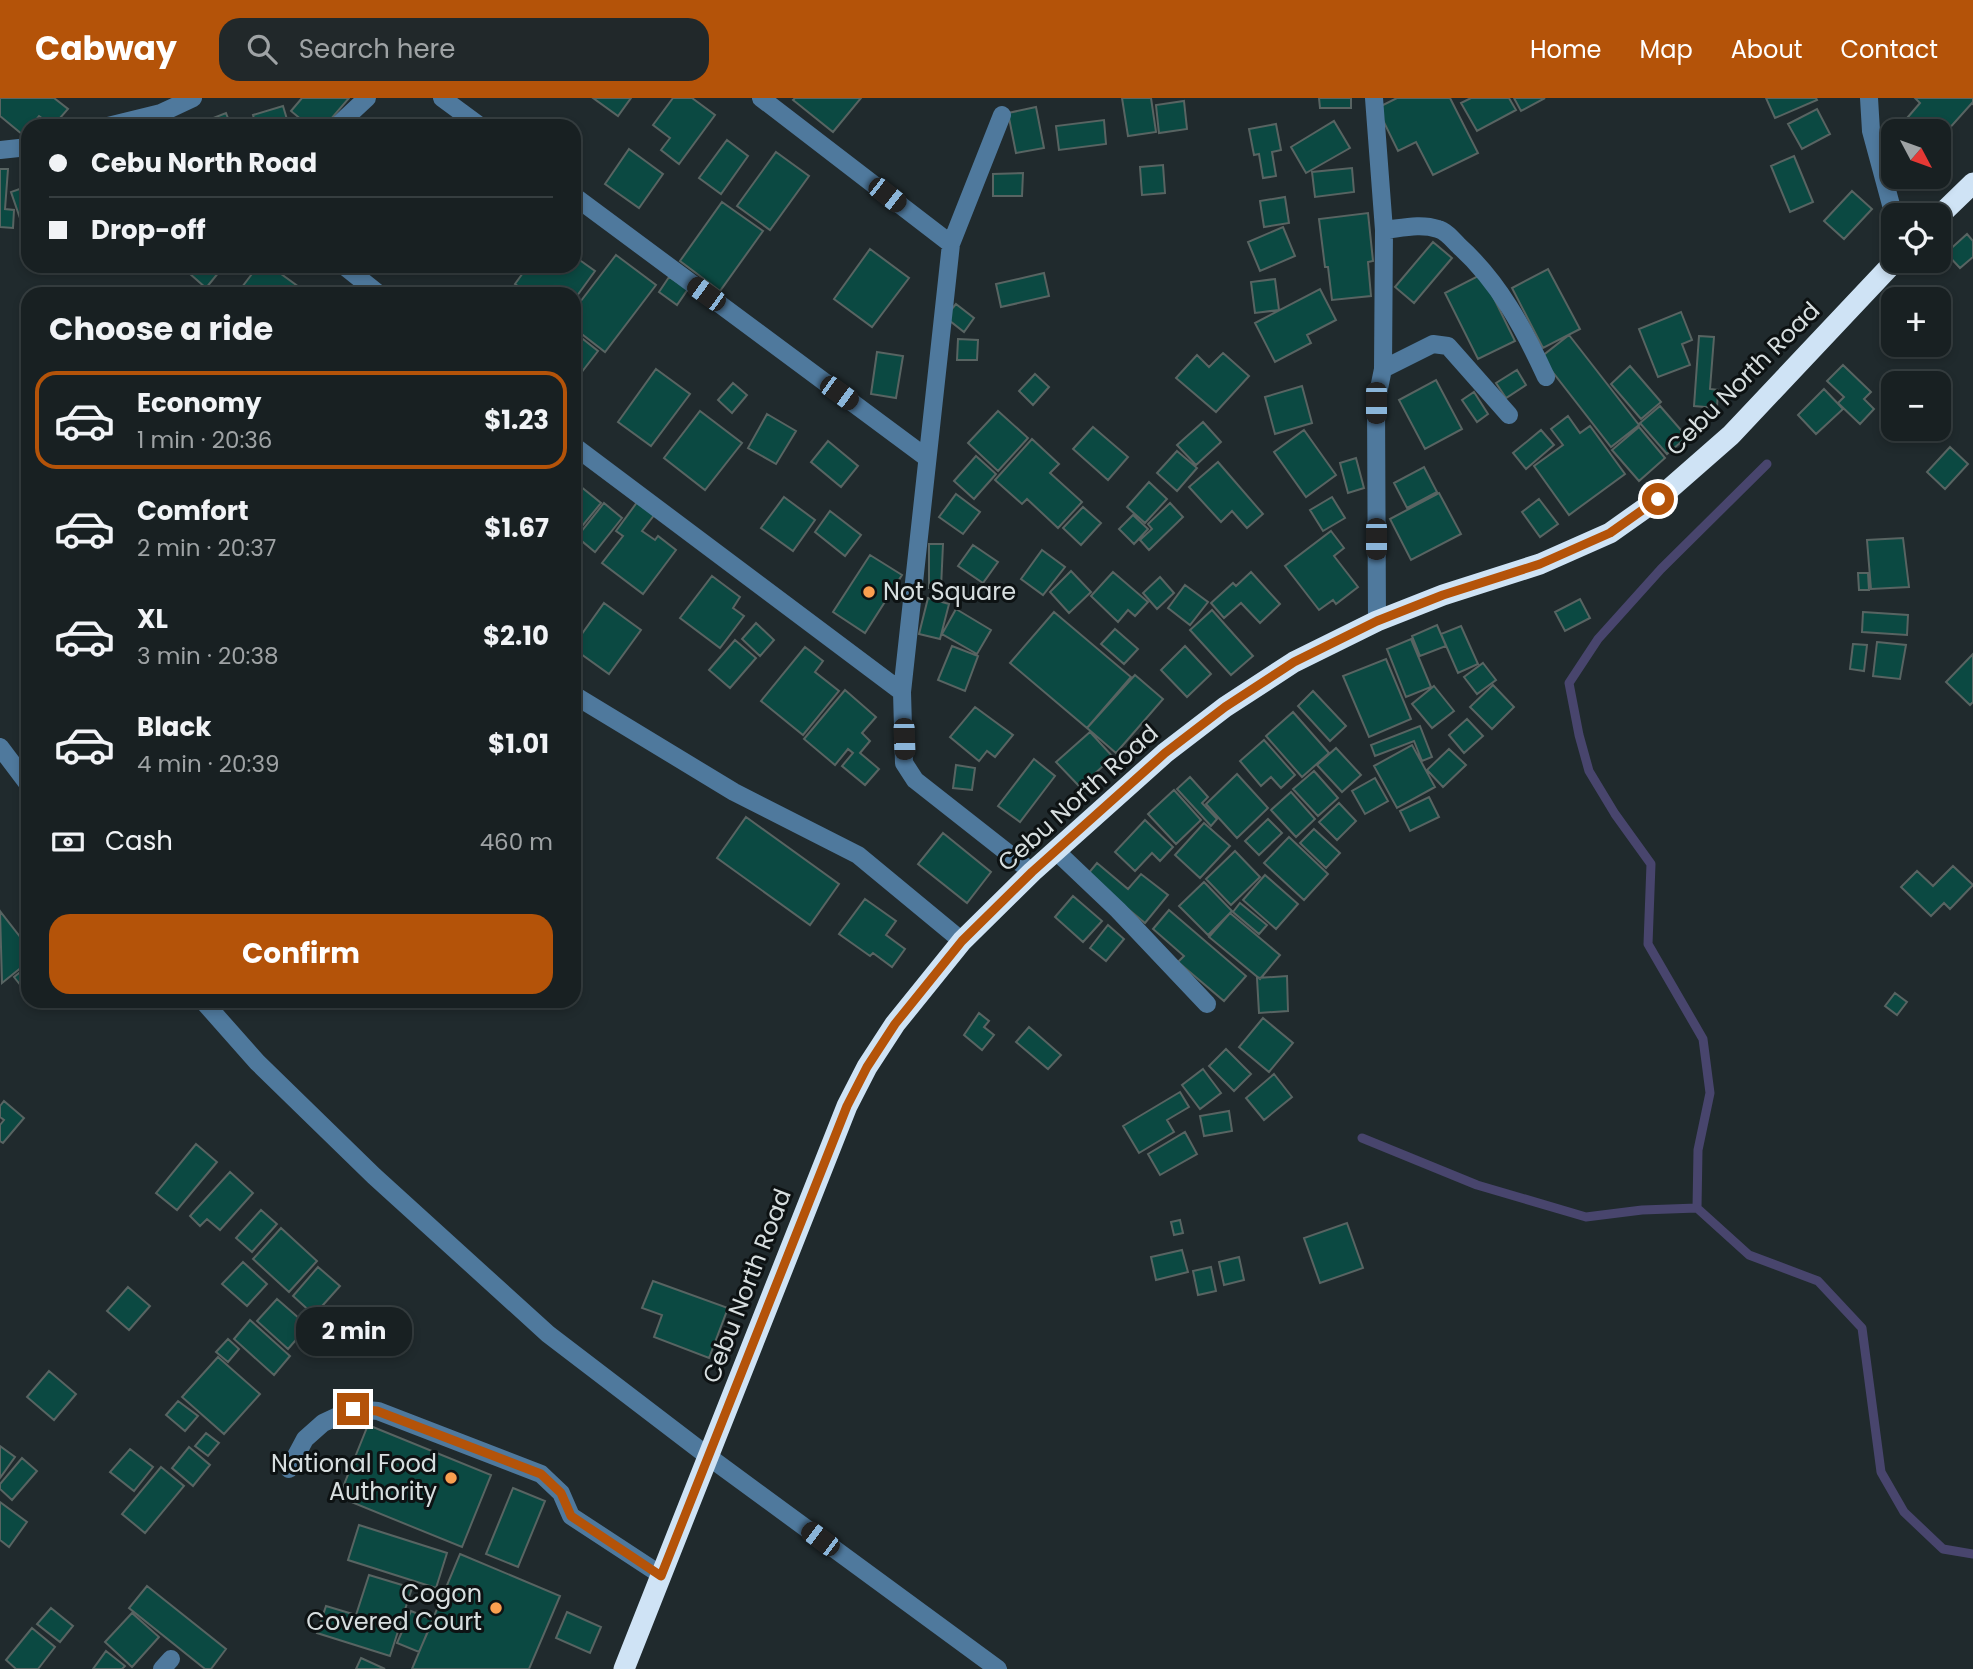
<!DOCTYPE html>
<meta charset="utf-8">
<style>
:root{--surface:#182022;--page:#21282a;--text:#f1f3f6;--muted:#9fa3a5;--line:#363e40;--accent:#b45309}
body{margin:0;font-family:Poppins,sans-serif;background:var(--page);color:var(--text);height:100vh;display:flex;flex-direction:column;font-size:26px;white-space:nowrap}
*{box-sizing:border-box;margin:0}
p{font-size:23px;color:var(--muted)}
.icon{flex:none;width:38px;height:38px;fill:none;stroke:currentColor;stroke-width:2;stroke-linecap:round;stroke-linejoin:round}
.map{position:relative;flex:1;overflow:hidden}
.side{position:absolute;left:21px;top:189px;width:560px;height:721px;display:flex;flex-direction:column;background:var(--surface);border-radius:21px;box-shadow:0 4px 10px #0003,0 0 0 2px var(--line)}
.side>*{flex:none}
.guide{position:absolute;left:21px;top:21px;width:560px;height:154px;border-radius:21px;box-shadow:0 4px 10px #0003,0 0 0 2px var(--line);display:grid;align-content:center;height:154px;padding:0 28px;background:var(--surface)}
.needle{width:46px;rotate:131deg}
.buttons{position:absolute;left:1881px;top:21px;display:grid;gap:14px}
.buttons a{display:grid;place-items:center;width:70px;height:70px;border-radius:14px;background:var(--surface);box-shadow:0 4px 10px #0003,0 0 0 2px var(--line);font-size:35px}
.end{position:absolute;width:32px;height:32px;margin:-16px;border:9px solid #b45309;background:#fff;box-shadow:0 0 0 4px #fff}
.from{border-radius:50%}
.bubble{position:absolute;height:49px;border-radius:21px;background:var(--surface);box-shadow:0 4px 10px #0003,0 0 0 2px var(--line);font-size:23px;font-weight:700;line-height:49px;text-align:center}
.car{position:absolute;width:21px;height:42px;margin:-21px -10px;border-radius:9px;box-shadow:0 0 5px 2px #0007;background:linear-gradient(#222 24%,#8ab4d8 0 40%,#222 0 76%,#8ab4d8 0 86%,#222 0)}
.guide b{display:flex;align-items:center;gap:24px;height:66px;font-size:26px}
.guide b+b{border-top:2px solid var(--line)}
.guide i{width:18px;height:18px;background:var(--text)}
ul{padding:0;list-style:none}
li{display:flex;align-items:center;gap:21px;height:98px;margin:0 14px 10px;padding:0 14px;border:4px solid transparent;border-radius:21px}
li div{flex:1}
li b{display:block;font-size:26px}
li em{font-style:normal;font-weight:700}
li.active{border-color:var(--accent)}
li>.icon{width:63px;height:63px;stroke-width:1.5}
h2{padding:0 28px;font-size:32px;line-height:84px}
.pay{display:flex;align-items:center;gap:18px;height:77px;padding:0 28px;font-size:26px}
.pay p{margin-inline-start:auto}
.button{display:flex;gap:14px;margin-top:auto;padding:14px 28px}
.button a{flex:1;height:80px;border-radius:21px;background:var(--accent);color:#fff;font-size:28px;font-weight:700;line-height:80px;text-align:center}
header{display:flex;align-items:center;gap:42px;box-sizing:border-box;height:98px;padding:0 35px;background:var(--accent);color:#fff}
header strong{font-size:33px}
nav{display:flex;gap:38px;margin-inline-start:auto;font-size:24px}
.search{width:490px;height:63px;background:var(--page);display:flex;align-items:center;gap:18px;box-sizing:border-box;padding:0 24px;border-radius:21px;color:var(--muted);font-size:26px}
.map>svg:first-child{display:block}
</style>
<header>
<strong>Cabway</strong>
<div class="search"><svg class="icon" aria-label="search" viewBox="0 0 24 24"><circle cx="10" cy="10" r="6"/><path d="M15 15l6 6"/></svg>Search here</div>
<nav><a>Home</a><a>Map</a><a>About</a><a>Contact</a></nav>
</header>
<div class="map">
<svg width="1973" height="1571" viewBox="0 0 1973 1571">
<rect width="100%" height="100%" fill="#202a2d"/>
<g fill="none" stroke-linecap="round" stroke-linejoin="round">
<!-- stream -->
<path stroke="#48456d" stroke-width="9" d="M1767,366l-106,105 -63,70 -29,44 10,52 10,36 26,43 36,50 -3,80 55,95 7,54 -12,57 -1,58 52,47 69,26 44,47 19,144 23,40 39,37 30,5
M1362,1040l115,47 109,32 56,-7 55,-2"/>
</g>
<!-- building -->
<path fill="#0b4942" stroke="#586462" stroke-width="2" d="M0,0h54l14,11 -15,17 -14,-10 -8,10h-3l-5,9 -23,-19z
M302,0h47l-24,28h-16l-18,-15z
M593,0h38l-13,18z
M673,0h19l23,17 -36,49 -18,-14 9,-12 -17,-13z
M795,0h66l-28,34 -40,-32z
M1122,0h29l5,34 -28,4z
M1319,0h32v10h-31z
M1397,0h53l28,55 -45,22 -17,-33 -18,9 -21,-43z
M1471,0h38l7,12 -39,21 -16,-28z
M1514,0h31l-24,13z
M1766,0h50l1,2 -42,18z
M1915,0h58v6l-1,-1 -33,37v-9h-14l-17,-14 12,-14z
M1184,3l3,28 -28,4 -3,-28z
M283,8l6,20h-33l-3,-11z
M1036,9l8,41 -28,5 -8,-40z
M1817,11l13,25 -28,15 -14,-25z
M226,15l5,13h-38z
M1104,22l2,24 -47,6 -3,-24z
M1334,23l16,27 -44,25 -15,-26z
M1276,26l5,26 -9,2 4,24 -13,2 -4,-24 -5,1 -5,-26z
M727,42l21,16 -27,38 -22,-16z
M629,51l34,25 -24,34 -34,-24z
M776,54l33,24 -39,54 -33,-24z
M1794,58l19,46 -23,10 -19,-46z
M1163,67l2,28 -23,2 -2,-28z
M1352,70l2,24 -39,5 -3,-25z
M0,71h8l-3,40 9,1 -1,18 -13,-1z
M1023,75l-1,23h-29v-22z
M28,88v39l-5,2 -12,-35z
M1852,93l20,18 -28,30 -20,-18z
M1285,99l4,26 -25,4 -4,-26z
M722,104l41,29 -43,60 -40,-30z
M1368,115l5,48 -5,1 3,34 -39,4 -4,-33h-3l-6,-48z
M1283,129l12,29 -35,15 -12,-29z
M1967,136l6,7v16l-13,11 -14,-15z
M1433,144l19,16 -38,45 -19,-16z
M870,151l39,29 -37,49 -38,-28z
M616,157l40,30 -51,67 -31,-24v-18z
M574,158l21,15 -21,29v-6h-45l-14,-10 13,-18h46z
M181,168h43l-18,22z
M258,168h12l29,21 -5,7h-51l-4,-3z
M1548,171l32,60 -37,19 -31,-60z
M1044,175l5,23 -48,11 -5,-23z
M1482,176l33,67 -37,18 -33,-66z
M669,179l19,12 -11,16 -18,-13z
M1275,181l4,31 -24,3 -4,-31z
M1320,191l16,31 -29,15 4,8 -36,19 -20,-39z
M956,206l18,14 -10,14 -19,-15z
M1681,214l11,28 -10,4 8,21 -32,12 -19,-48z
M574,234l24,19 -24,31z
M1569,237l70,90 -28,22 -70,-90z
M1699,238l15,1 -4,52 8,1 -1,18 -23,-2z
M958,241l20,1 -1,20h-20z
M877,254l26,4 -7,42 -25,-4z
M1223,255l26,23 -33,36 -40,-34 21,-23 12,12z
M1843,267l28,27 -7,7 10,10 -14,15 -22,-21 6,-6 -17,-16z
M1630,268l31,36 -20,17 -30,-35z
M656,271l34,25 -39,52 -33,-24z
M1517,272l9,15 -20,13 -10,-15z
M1035,276l14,13 -16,18 -14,-14z
M1436,282l26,49 -37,20 -26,-49z
M733,285l14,12 -15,18 -14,-13z
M1302,288l10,37 -37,11 -10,-37z
M1824,291l19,20 -27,25 -18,-19z
M1474,294l14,22 -11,8 -15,-22z
M1660,308l27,31 -20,17 -27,-31z
M700,313l42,32 -37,47 -41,-32z
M998,313l30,27 -30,33 -30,-28z
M767,316l29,17 -20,33 -28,-16z
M1568,318l12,17 10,-7 35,48 -56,41 -35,-49 29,-21 -12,-16z
M1203,324l18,20 -25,23 -19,-20z
M1093,329l35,30 -20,23 -35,-31z
M1639,329l26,31 -26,23 -27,-31z
M1304,332l32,45 -30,22 -32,-45z
M1541,332l13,15 -28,24 -13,-16z
M1032,341l27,25 -9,9 32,29 -24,26 -31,-29 -5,5 -27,-24z
M828,343l30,25 -17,21 -30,-25z
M1950,349l18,17 -23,25 -18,-17z
M1177,353l20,17 -20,23 -20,-18z
M976,358l20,18 -22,25 -20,-18z
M1356,360l8,30 -16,5 -8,-30z
M1218,364l45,52 -16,14 -15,-17 -11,11 -32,-35z
M1424,369l13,25 -30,16 -13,-25z
M1149,384l18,17 -22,24 -18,-16z
M580,388l21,17 -27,33v-42z
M1439,395l22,41 -50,26 -21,-41z
M956,396l24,18 -17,22 -24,-17z
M784,399l31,23 -22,31 -32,-23z
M1332,399l13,21 -22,13 -13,-21z
M1539,401l19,25 -18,13 -18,-25z
M638,403l17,13 -13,17 13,9 3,-4 18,14 -33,44 -41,-31 21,-27 -7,-5z
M604,405l18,15 -27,34 -18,-15z
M1170,405l13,14 -34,33 -9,-10 12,-11 -4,-5z
M1083,409l18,16 -20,22 -18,-17z
M830,413l31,24 -16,21 -30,-24z
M1133,417l15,14 -14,15 -15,-15z
M1331,433l13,17 -10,8 24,31 -22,17 -3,-4 -14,10 -34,-44z
M1903,440l6,49 -38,2 -4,-49z
M929,446h14l-2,44h-12z
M973,447l25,17 -15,21 -25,-17z
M1042,452l23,17 -22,28 -22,-16z
M870,457l32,20 -37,58 -32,-21z
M1071,473l20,21 -22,21 -19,-21z
M1113,474l35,30 -13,14 -7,-6 -10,12 -27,-26z
M1251,474l29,32 -20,19 -19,-20 -17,15 -13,-15 22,-20 3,3z
M1858,475h10l1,17h-10z
M712,478l28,21 -7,11 11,8 -24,32 -40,-30z
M1160,479l14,16 -17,16 -14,-16z
M1185,487l23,17 -18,23 -22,-17z
M928,500l21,6 -9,35 -21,-5z
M1580,501l10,19 -25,13 -10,-19z
M604,505l37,27 -32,44 -35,-25v-4z
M956,511l35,21 -14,24 -35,-20z
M1212,512l41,46 -22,19 -41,-45z
M1054,514l77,65 -44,51 -77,-65z
M1863,514l45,3 -1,20 -45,-3z
M756,525l18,17 -14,16 -18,-17z
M1437,527l9,21 -26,10 -8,-20z
M1461,528l17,38 -20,9 -17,-39z
M1115,531l23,20 -14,15 -23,-20z
M1411,541l20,48 -25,10 -19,-48z
M735,542l21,18 -26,30 -21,-18z
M1877,544l29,3 -6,34 -27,-3z
M1853,546l14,1 -3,26 -14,-2z
M952,548l26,10 -13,35 -27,-11z
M1185,548l26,28 -24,23 -26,-27z
M805,549l18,14 -8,11 24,19 -36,44 -42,-34z
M1973,556v48l-3,3 -24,-23z
M1386,561l25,60 -42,18 -26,-61z
M1483,565l13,17 -19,14 -13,-17z
M1135,577l28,24 -47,54 -29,-25z
M1493,587l21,22 -22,22 -22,-22z
M1434,588l20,25 -22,17 -20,-24z
M845,592l31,27 -14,16 8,8 -10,12 19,16 -14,16 -23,-19 11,-13 -5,-4 -13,16 -31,-26z
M1313,593l33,35 -16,15 -32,-35z
M975,609l38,28 -18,22 -8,-6 -8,10 -29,-24z
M1293,614l36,41 -27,24 -36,-41z
M1467,621l16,17 -19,17 -15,-18z
M1420,628l12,31 -10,4 -8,-20 -39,15 -4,-11z
M1090,634l23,25 -33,30 -24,-25z
M1264,642l31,35 -14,13 -10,-11 -10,9 -21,-25z
M1412,647l23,42 -38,21 -23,-42z
M1336,650l25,27 -19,17 -25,-27z
M1449,651l17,16 -23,22 -16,-17z
M1034,661l21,17 -35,46 -22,-16z
M956,667l19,3 -3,22 -19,-2z
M1314,673l24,27 -20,18 -25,-27z
M1237,676l31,34 -31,30 -31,-34z
M1190,679l18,20 -6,6 15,16 -6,7 -34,-37z
M1375,680l13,23 -23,13 -13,-23z
M1174,692l27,30 -25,24 -28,-30z
M1291,694l24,27 -19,18 -25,-27z
M1429,699l10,20 -29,14 -10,-20z
M1339,705l17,18 -19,19 -18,-18z
M746,719l93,67 -29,41 -93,-67z
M1268,721l14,14 -23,22 -14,-14z
M1145,722l28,27 -13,14 -8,-8 -17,18 -20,-19z
M1204,725l26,23 -30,32 -25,-23z
M1314,731l26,24 -14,15 -26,-25z
M943,735l48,39 -24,31 -49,-39z
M1289,739l39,37 -24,26 -40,-37z
M1235,753l25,26 -29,28 -25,-26z
M1097,765l31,26 13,-15 27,21 -23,28 -58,-48z
M1953,768l20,19 -23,24 -6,-6 -13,13 -30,-29 16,-16 16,15z
M1265,777l33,29 -22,25 -33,-29z
M1204,784l28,29 -24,24 -29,-29z
M1073,798l29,25 -19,21 -28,-25z
M865,801l31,22 -10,14 19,14 -13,18 -19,-14 -3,3 -31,-22z
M1240,805l27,22 -8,9 -26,-22z
M1169,812l77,66 -22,25 -46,-39 6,-6 -31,-27z
M0,813l28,36v15l-26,21z
M1230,815l50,42 -20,24 -51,-42z
M1108,827l16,14 -18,22 -16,-13z
M28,868v23l-3,2 -11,-14z
M1287,878l1,35 -29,2 -2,-35z
M1895,895l12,9 -10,13 -12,-9z
M979,915l10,8 -5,6 10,8 -12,15 -18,-15z
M1263,920l30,25 -24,29 -30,-25z
M1029,929l32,28 -13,14 -32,-27z
M1226,951l25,25 -17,17 -25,-25z
M1203,971l18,24 -21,16 -18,-24z
M1274,976l18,23 -28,23 -18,-22z
M1180,994l9,15 -22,13 7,12 -35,21 -16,-27z
M4,1003l20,17 -21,25 -3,-2v-16l4,-5 -4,-3v-11z
M1229,1013l3,20 -28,5 -4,-20z
M1185,1034l12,22 -37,21 -12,-21z
M196,1046l21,18 -40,48 -21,-17z
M230,1074l23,21 -33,37 -13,-11 -7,7 -10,-10z
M261,1112l16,14 -25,28 -16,-14z
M1180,1122l3,13 -9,2 -3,-13z
M1347,1125l16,45 -43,15 -16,-45z
M281,1130l36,33 -28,31 -36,-33z
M1182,1152l6,22 -32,8 -5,-23z
M1239,1159l5,23 -20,5 -5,-23z
M243,1164l24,22 -20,22 -25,-22z
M318,1169l22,19 -26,29 -21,-19z
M1211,1169l5,24 -18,4 -5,-24z
M653,1183l75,27 -19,50 -55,-21 8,-22 -20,-7z
M128,1189l22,19 -21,24 -22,-19z
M277,1201l31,27 -20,23 -31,-28z
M250,1222l40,36 -16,19 -40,-36z
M228,1241l11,10 -11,13 -12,-10z
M218,1259l42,37 -36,40 -42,-37z
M49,1273l27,23 -22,26 -27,-23z
M178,1303l20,15 -13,15 -19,-16z
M368,1327l123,50 -29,72 -123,-50z
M206,1335l13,10 -11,13 -13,-10z
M0,1348l15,11 -15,21z
M189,1349l21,18 -17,21 -21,-18z
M130,1351l23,18 -19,24 -24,-19z
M22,1360l15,13 -25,29 -12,-11v-5z
M161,1369l23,19 -39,47 -23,-19z
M513,1390l32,13 -27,66 -32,-13z
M0,1404l27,20 -18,25 -9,-7z
M359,1427l88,28 -11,35 -88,-28z
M460,1456l100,42 -31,73h-117z
M369,1477l43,13 -22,68 -73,-23 9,-27 30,9z
M147,1488l79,63 -15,20h-6l-76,-61z
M51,1510l22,18 -13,16 -23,-18z
M411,1513l22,9 -14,32 -22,-9z
M567,1514l34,15 -11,26 -34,-15z
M132,1515l27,24 -27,30 -27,-25z
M32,1530l23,19 -17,22h-22l-10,-9z
M106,1553l19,15 -3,3h-29z
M361,1560l24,11h-29z"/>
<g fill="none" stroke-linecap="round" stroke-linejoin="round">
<!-- minor -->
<path stroke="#4f799d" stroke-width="18" d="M442,0l38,28
M761,0l190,146
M1374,0l10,132 -1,139 -7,34 1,218
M1869,0l2,33 23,85
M1002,17l-51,129 -49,448 2,71 11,17 117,92
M108,28l53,-13 32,-15
M337,28l30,-28
M0,52l28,-3
M574,98l353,262
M1384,132c18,-2 37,-7 54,-1 8,2 15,11 21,17 40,36 65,83 87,131
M344,168l35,28
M1383,271l50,-25 15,2 61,69
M574,348l328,246
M574,597l160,97 124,63 104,86
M0,649l28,37
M1057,754l61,58 89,94
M203,903l54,61 117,114 174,158 161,123 289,212
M289,1371l16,-30 18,-16 30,-14 25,2 163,63 20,19 10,23 90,59
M162,1571l9,-10"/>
<!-- highway -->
<path stroke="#cfe3f5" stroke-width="21" d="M1939,118l34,-33
M624,1571l223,-563 20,-39 28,-43 67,-83 70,-69 133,-119 60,-46 69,-45 83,-41 66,-26 97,-31 70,-31 48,-34 73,-64 164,-174"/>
</g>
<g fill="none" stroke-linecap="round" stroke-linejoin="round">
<!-- route -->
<path stroke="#b45309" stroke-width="9" d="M353,1311l24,2 164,63 20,19 10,23 90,60 186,-470 20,-39 28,-43 67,-83 70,-69 133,-119 60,-46 69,-45 83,-41 66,-26 97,-31 70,-31 48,-34"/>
</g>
<!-- markers -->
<g fill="#fa9f4f" stroke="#0d1213" stroke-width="2.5">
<circle cx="869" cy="494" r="7"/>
<circle cx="451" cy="1380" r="7"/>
<circle cx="496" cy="1510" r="7"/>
</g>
<g text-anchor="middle" stroke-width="6" stroke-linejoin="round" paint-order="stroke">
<!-- street labels -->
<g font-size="24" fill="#d7dedf" stroke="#0d1213">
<text transform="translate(1743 281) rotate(-45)" y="8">Cebu North Road</text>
<text transform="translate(1078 700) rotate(-42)" y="8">Cebu North Road</text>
<text transform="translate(747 1188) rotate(-69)" y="8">Cebu North Road</text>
</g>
<!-- poi labels -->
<g font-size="24" fill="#d7dedf" stroke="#0d1213" text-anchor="end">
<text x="883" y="502" text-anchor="start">Not Square</text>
<text x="437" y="1374">National Food<tspan x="437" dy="28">Authority</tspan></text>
<text x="482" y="1504">Cogon<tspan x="482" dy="28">Covered Court</tspan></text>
</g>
</g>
</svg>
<div class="buttons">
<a><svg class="needle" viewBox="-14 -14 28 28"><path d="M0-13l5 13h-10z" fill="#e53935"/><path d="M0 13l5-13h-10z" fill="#9fa3a5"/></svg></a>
<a><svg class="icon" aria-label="locate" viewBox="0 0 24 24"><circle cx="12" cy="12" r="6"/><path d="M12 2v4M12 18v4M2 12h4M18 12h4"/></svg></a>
<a>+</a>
<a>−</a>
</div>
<i class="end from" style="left:1658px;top:401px"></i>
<i class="end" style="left:353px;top:1311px"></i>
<div class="bubble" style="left:296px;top:1209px;width:116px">2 min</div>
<i class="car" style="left:887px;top:97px;rotate:128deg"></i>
<i class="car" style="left:706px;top:196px;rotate:306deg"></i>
<i class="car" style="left:839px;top:295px;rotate:126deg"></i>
<i class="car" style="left:1376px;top:305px;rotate:180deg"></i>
<i class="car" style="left:1376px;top:441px;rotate:180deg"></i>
<i class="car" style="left:904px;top:641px;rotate:178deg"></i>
<i class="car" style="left:820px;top:1441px;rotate:307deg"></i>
<div class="guide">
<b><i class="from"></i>Cebu North Road</b>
<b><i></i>Drop-off</b>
</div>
<section class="side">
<h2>Choose a ride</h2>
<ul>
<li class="active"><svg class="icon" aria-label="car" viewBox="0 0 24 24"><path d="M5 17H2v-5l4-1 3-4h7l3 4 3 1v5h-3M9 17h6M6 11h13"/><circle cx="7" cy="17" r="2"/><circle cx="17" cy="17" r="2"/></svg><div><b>Economy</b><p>1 min · 20:36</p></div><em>$1.23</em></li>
<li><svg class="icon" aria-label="car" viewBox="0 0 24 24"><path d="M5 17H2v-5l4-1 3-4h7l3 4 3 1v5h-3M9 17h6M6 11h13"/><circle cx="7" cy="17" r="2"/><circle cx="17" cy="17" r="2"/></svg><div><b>Comfort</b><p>2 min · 20:37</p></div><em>$1.67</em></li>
<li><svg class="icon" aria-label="car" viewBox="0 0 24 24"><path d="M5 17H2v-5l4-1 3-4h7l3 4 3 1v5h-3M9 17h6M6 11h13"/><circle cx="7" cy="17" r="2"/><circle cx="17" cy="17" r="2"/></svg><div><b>XL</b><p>3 min · 20:38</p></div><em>$2.10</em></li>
<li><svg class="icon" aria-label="car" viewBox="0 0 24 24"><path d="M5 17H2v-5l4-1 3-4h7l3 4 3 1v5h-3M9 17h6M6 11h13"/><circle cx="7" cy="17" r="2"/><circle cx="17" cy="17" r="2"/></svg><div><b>Black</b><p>4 min · 20:39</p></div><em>$1.01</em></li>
</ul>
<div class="pay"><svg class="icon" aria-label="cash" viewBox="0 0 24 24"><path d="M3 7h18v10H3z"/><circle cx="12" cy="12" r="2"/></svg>Cash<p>460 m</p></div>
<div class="button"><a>Confirm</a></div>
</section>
</div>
